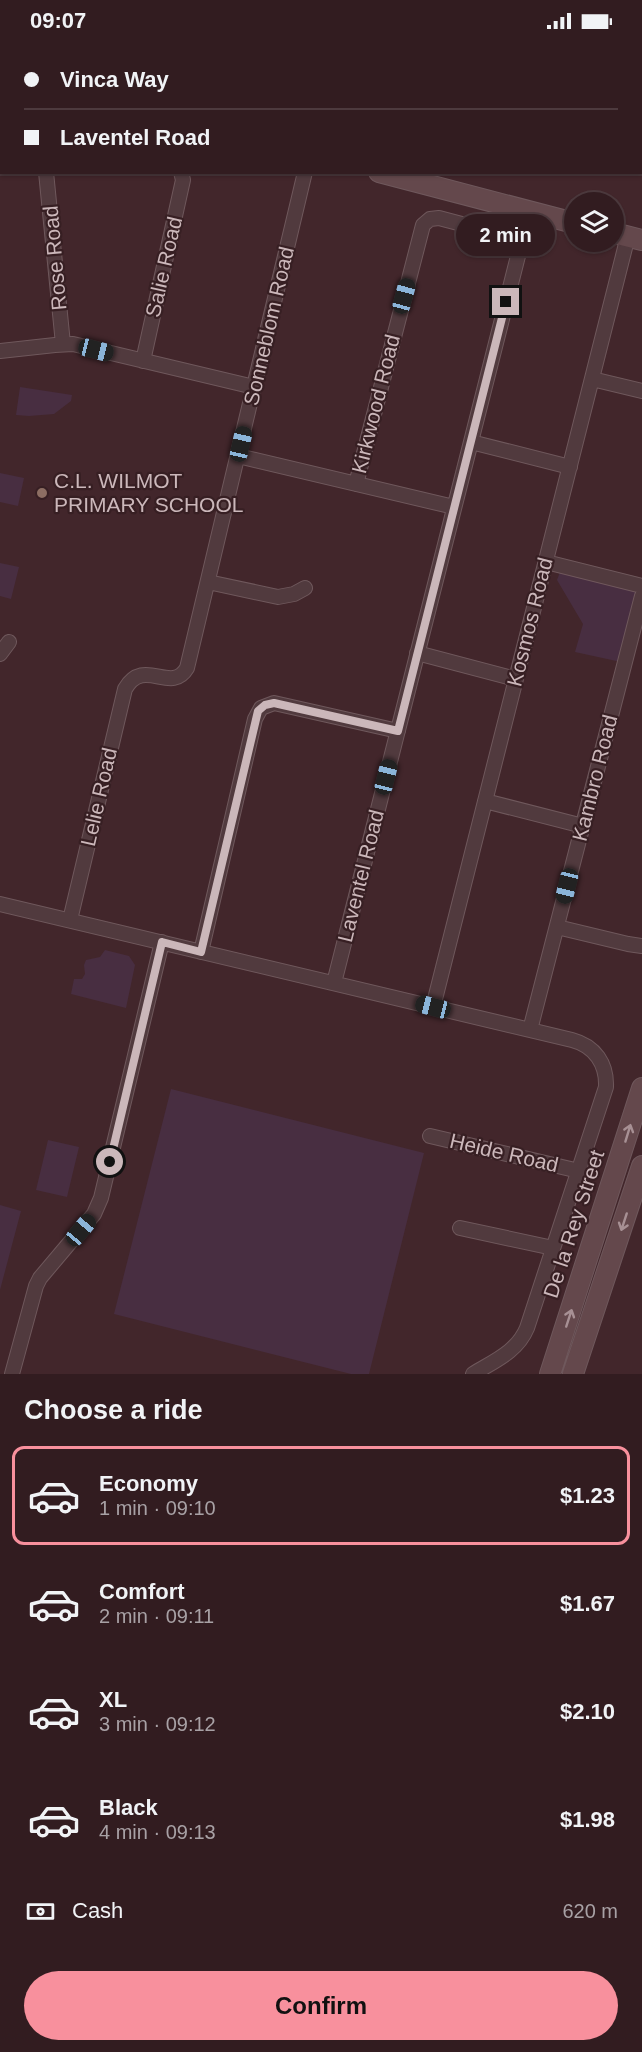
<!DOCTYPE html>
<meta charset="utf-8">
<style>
:root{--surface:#321c20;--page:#3d292d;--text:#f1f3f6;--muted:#a8a1a5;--line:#4d3a3e;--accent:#f8909d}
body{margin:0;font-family:Helvetica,sans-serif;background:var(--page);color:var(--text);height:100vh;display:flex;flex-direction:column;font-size:22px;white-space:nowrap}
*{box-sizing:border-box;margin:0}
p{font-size:20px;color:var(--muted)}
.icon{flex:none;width:33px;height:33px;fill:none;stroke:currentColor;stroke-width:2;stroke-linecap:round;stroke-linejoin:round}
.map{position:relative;height:1332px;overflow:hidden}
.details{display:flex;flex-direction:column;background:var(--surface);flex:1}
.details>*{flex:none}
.guide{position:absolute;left:0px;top:0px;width:642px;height:132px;box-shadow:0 2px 4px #0004,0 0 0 2px var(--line);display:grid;align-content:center;height:132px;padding:0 24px;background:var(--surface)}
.fabs{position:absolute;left:564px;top:150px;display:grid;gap:12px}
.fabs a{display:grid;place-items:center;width:60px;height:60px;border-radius:50%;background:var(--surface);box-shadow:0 2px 4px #0004,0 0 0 2px var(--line);font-size:30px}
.end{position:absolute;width:27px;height:27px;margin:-14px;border:8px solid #cbb7ba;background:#111;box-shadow:0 0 0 3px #111}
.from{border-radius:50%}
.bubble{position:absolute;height:42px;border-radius:21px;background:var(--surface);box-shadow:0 2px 4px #0004,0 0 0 2px var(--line);font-size:20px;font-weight:700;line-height:42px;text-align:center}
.car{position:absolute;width:18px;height:36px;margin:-18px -9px;border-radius:8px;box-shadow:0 0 4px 2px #0007;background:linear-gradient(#222 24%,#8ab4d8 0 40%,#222 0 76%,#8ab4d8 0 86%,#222 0)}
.guide b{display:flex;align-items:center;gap:21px;height:57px;font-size:22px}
.guide b+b{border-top:2px solid var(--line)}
.guide i{width:15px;height:15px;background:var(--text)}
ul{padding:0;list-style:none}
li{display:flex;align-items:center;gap:18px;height:99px;margin:0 12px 9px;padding:0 12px;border:3px solid transparent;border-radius:12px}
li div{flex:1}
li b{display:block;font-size:22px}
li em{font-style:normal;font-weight:700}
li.on{border-color:var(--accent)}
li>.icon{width:54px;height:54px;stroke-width:1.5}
h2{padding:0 24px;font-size:27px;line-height:72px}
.pay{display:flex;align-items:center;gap:15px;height:66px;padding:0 24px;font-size:22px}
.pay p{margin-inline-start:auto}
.button{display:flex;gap:12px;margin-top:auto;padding:12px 24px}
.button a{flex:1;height:69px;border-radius:36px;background:var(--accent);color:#111;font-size:24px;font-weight:700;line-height:69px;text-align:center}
.status{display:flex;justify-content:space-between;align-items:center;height:42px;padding:0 30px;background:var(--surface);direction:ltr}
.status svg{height:16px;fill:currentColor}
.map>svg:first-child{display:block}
</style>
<div class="status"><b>09:07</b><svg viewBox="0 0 49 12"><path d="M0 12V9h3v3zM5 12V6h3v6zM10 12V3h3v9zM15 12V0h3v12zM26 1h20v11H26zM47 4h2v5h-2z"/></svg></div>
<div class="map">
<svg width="642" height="1332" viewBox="0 0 642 1332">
<rect width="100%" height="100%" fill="#42262b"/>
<!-- green -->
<path fill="#482e41" d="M20,345l52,8 -1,6 -17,13 -25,2 -13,-1z
M0,431l24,5 -6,28 -18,-4z
M0,521l19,4 -8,32 -11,-3z
M560,530l74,19 2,3 -15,68 -46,-10 8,-28 -26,-44z
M105,908l24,6 6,9 -9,43 -55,-14 3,-15h8l3,-5 -1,-9 2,-5 14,-3z
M171,1047l253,64 -55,221h-18l-237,-60z
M48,1098l31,7 -12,50 -31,-7z
M0,1163l21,6 -21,79z"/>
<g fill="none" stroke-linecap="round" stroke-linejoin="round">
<!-- street casing -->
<g stroke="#6f585c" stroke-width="16">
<path id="street" d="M58,2l1,-2
M255,2l1,-2
M421,2v-2
M46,130l17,172
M0,309l55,-6 18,-1 181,43
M143,319l40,-181 -2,-8
M592,337l50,12
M471,400l99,25
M238,414l216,51
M546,520l96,24
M208,540l70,15 16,-3 11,-6
M417,611l99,26
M0,612l9,-12
M485,759l98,25
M0,862l572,136c23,6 35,24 34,47l-79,241c-10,24 -33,33 -54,46
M70,878l55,-231c19,-33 46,6 62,-21l118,-496
M557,885l71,17 14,2
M201,910l54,-233 6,-11 13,-5 124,28
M334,941l184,-727 -1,-12 -6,-7 -72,-19 -9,1 -7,6 -67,259
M433,965l195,-771
M530,988l112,-434
M430,1094l149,35
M460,1186l93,20
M12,1332l24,-88 4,-8 54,-64 7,-16 61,-256"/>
</g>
<!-- secondary casing -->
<g stroke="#6f585c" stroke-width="22">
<path id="secondary" d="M0,42h2
M379,130l195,51
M614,191l28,7
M550,1332l92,-286
M573,1332l69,-208"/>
</g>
<!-- street -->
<use href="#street" stroke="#513a3e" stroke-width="14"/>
<!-- secondary -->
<use href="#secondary" stroke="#64484c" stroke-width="20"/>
</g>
<!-- one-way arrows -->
<defs><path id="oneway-shaft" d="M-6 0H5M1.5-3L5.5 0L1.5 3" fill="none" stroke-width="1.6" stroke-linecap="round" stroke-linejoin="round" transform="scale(1.5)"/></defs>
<g stroke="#a79094">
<use href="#oneway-shaft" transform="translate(628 1091) rotate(-73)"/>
<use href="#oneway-shaft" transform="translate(624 1180) rotate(108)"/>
<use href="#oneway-shaft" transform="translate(569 1276) rotate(-72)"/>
</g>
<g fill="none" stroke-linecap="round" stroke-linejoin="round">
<!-- route -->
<path stroke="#cbb7ba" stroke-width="8" d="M110,1120l52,-220 39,10 57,-241 7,-6 9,-2 124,28 108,-429"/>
</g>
<!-- markers -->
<circle fill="#8d6e63" stroke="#371f23" stroke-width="2" cx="42" cy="451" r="6"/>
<g text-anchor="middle" stroke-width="4.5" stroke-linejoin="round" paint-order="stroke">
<!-- street labels -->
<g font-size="21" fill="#cbb7ba" stroke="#371f23">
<text transform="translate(55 216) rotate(-95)" y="7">Rose Road</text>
<text transform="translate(164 225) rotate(-77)" y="7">Salie Road</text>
<text transform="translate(269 284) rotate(-77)" y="7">Sonneblom Road</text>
<text transform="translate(376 362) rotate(-76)" y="7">Kirkwood Road</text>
<text transform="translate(530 580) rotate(-76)" y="7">Kosmos Road</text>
<text transform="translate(595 736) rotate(-76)" y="7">Kambro Road</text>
<text transform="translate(99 755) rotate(-77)" y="7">Lelie Road</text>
<text transform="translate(361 834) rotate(-76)" y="7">Laventel Road</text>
<text transform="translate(504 1111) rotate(13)" y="7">Heide Road</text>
<text transform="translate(574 1182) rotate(-72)" y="7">De la Rey Street</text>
</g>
<!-- poi labels -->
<g font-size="21" fill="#cbb7ba" stroke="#371f23" text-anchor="start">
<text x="54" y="446">C.L. WILMOT<tspan x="54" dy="24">PRIMARY SCHOOL</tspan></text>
</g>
</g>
</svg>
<div class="fabs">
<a><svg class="icon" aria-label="layers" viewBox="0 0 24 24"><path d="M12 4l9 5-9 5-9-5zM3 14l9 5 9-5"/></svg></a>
</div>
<i class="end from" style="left:110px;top:1120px"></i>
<i class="end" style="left:506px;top:260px"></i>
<div class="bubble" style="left:456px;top:172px;width:99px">2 min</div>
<i class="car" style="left:404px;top:254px;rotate:15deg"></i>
<i class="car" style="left:96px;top:308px;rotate:104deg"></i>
<i class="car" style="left:241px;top:402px;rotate:13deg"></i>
<i class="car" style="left:386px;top:735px;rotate:14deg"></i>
<i class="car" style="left:567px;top:844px;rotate:194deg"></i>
<i class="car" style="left:433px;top:965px;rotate:284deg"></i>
<i class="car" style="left:81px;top:1188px;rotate:40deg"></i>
<div class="guide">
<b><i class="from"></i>Vinca Way</b>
<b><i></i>Laventel Road</b>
</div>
</div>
<section class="details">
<h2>Choose a ride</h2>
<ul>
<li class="on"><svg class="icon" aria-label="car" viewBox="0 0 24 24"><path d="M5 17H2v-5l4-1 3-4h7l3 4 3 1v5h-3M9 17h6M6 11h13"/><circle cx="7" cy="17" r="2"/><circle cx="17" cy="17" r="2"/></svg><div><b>Economy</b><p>1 min · 09:10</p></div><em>$1.23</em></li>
<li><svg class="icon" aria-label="car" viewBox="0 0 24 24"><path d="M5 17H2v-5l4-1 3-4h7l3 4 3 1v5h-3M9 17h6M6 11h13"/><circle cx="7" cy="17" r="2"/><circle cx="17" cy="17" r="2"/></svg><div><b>Comfort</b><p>2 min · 09:11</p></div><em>$1.67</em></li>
<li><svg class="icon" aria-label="car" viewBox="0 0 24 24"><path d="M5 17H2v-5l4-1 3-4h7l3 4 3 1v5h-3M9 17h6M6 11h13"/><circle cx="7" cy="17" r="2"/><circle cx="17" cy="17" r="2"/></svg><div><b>XL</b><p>3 min · 09:12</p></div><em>$2.10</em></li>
<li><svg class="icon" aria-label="car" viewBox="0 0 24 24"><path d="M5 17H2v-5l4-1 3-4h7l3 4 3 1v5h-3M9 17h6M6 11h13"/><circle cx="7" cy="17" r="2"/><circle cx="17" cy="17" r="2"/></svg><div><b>Black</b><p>4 min · 09:13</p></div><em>$1.98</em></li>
</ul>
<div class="pay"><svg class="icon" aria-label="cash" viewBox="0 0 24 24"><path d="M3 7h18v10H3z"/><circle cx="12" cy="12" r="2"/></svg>Cash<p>620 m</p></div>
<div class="button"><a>Confirm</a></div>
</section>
